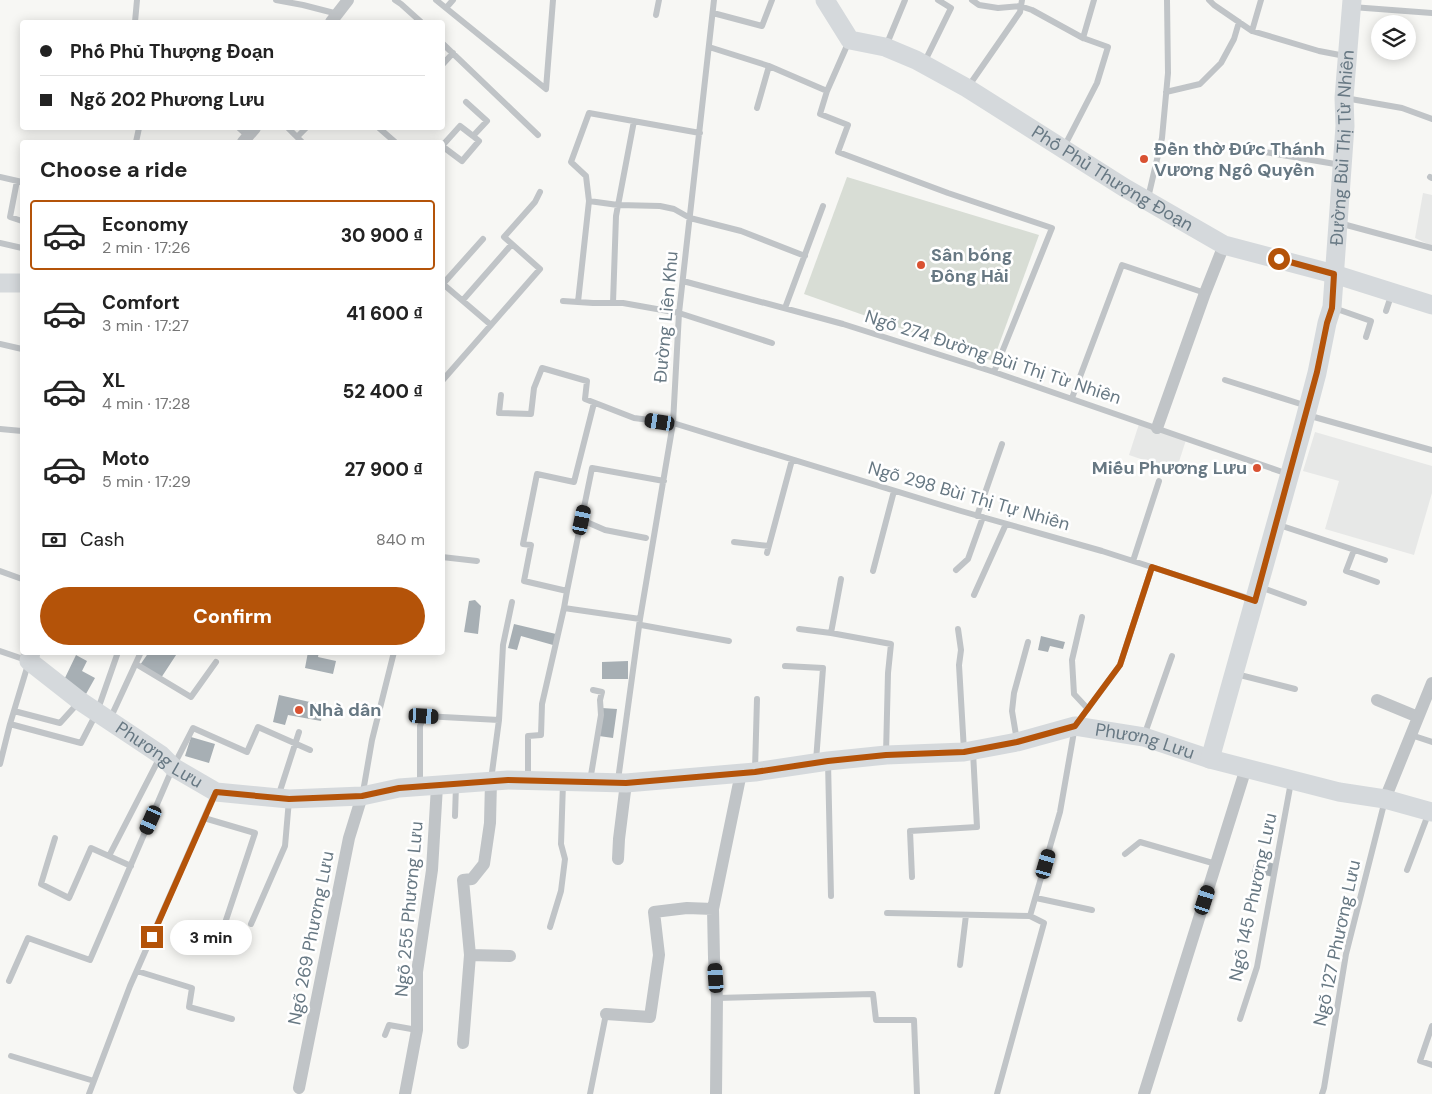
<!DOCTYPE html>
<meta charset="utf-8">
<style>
:root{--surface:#fff;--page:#f2f2f2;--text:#222;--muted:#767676;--line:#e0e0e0;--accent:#b45309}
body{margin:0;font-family:"DM Sans",sans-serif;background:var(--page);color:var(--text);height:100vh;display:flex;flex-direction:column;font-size:19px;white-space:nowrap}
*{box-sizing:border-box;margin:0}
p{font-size:16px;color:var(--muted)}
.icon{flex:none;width:28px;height:28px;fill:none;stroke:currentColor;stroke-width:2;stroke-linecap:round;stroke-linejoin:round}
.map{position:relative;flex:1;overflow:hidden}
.details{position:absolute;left:20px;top:140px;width:425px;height:515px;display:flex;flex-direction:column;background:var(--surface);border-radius:5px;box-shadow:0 2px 12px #0003}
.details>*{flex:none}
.top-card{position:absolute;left:20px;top:20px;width:425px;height:110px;border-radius:5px;box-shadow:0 2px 12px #0003;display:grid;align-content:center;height:110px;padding:0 20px;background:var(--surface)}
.fabs{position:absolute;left:1371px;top:15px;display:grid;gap:10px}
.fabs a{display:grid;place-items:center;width:45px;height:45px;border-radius:50%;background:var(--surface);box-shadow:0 2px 12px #0003;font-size:25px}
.end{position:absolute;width:22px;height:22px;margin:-11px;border:6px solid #b45309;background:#fff;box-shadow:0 0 0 2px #fff}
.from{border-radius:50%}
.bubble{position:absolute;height:35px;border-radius:18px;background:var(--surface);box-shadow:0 2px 12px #0003;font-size:16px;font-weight:800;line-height:35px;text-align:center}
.car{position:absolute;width:15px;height:30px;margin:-15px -8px;border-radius:6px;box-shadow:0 0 4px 1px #0007;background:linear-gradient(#222 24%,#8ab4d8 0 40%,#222 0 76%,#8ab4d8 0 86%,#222 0)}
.top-card b{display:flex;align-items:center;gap:18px;height:48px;font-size:19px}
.top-card b+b{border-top:1px solid var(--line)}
.top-card i{width:12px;height:12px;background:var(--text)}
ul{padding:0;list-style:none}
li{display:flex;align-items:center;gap:15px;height:70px;margin:0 10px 8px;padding:0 10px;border:2px solid transparent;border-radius:5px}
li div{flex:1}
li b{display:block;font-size:19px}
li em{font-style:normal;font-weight:800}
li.active{border-color:var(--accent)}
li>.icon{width:45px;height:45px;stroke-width:1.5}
h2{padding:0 20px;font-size:22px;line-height:60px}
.pay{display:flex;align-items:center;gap:12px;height:55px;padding:0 20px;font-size:19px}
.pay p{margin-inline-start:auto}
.button{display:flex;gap:10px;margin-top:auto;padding:10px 20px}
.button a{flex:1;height:58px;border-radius:30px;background:var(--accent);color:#fff;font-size:20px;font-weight:800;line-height:58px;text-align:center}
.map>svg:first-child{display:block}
</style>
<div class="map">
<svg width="1432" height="1094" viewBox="0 0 1432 1094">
<rect width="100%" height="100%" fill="#f7f7f4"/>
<!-- built -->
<path fill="#e7e8e7" d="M1423,193l9,2v51l-17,-8z
M1139,424l47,16 -10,31 -47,-16z
M1315,432l117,34v27l-18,62 -89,-26 14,-48 -36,-10z"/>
<!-- green -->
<path fill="#d8ddd5" d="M847,177l192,58 -46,126 -189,-67z"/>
<!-- building -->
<path fill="#a7afb4" d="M475,600l6,6 -3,28 -14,-2 5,-31z
M514,624l42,10 -3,11 -32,-9 -4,14 -9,-2z
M1041,636l24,6 -2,7 -13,-3 -2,6 -10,-2z
M149,652h29l-17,26 -21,-13z
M308,652h11l-1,5 18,4 -3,13 -28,-6z
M76,655l11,6 -5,10 13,7 -9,16 -23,-12z
M628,661v18h-26v-17z
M279,695l44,10 -2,16 -33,-6 -3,10 -12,-3z
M602,708l15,1 -4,29 -14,-2z
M191,737l24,7 -6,19 -24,-7z
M1258,860l18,4 -3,13 -21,-5 2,-8 3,1z"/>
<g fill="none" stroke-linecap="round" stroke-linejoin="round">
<!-- lane -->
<path stroke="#c0c4c7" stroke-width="6" d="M276,0l27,5 35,9
M395,0l6,4 20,18
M436,0l110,89 7,-89
M972,0l7,5 19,3 22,-2 12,4 51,28
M1209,0l5,5 38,26 67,20 26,5
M1352,7l80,6
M446,8l7,-8
M713,13l49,13 10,-26
M656,15l3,-15
M135,22l2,-22
M1252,31l9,-31
M442,43l96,92
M886,46l19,-46
M709,47l60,19
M924,63l27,-55 -13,-8
M442,65l11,-12
M968,87l52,-75 2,-12
M827,91l-7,23 28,11 -10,27 110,41 104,35 -58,144
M1166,92l34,-8 21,-21 13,-24 5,-17
M1345,98l57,10 30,11
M466,102l21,19 -14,15 -13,-10 -18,20 20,15 17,-20 -6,-5
M757,108l12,-42 58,25 22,-50
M239,128l9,8
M288,128l14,14
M379,128l16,14
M297,137l9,-9
M136,142l3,-14
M1064,147l33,-64 11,-36 -25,-9 11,-38
M1265,152l76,13
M0,177l22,5
M1430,177l2,1
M17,181l-7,36 12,4
M1148,198l14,-60 6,-65 -1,-73
M589,201l29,4 42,1 14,3 16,9 51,13 64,25
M1339,223l93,25
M0,243l22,5
M683,281l160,43 151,48 294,102
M443,284l48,41
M442,285l41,-46
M463,300l49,-56
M563,301l30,2h30l56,10 93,30
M578,302l11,-101 -3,-25 -15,-14 18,-49 111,20
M613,303l3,-87 18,-95
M785,308l38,-102
M1334,308l37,13 -5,16
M1386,311l6,-18
M0,344l22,5
M1225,380l82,26
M442,381l98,-112 -36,-32 31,-35 5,-10
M501,395l-2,18 32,1 3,-26 8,-20 45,13 -2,18 49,19 39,5 288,88 141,40 152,49
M1072,398l50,-133 83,28
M1307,415l125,35
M0,429l22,2
M977,516l25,-72
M582,520l23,10 41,8
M1276,524l109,36
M734,542l35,4
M1354,550l-8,21 31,11
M767,553l25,-93
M442,557l35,4
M1133,561l26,-80
M956,570l12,-11 15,-42
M0,571l22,8
M873,571l21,-80
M1260,587l44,16
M567,591l-43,-10 7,-36 -8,-1 14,-70 37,8 20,-79
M974,595l32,-71
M1082,617l-10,43 2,34 14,15
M640,619l-76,-11 3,-17 25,-123 72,13
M641,625l88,16
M799,629l32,4 60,11 -3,29 -2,81
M958,629l3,21 -2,15 5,86
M831,633l10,-54
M0,651l29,10 -19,63 -10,40
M136,664l55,33 25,-35
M785,666l38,2 -7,93
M1236,674l59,15
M14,711l46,12 19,-21
M110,719l31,-67
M10,724l71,19 16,-31 21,-60
M1411,735l21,7
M1144,736l28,-80
M1017,741l-5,-30 2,-18 14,-51
M828,762l3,134
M755,770l2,-71
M491,780l8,-60 4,-75 9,-43
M528,780v-44l13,-1 1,-31 22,-96
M618,780l22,-161 33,-196 6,-110 35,-313
M590,781l11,-66 -1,-15 2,-8 -9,-2
M420,785v-59l4,-10 75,4
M363,792l9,-52 22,-88
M278,797l21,-65
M455,816l1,-31
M204,818l51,15 -36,108
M55,838l-14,46 28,14 22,-50 40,18
M1125,854l15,-12 76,22
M109,856l51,-99
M1407,870l22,-58
M912,877l-2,-46 67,-4 -4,-75
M1036,898l56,12
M887,913l143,3
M251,924l34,-78 4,-46
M550,927l11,-36 4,-32 -4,-15 2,-61
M960,965l6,-50
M137,971l55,17 -3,19 43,12
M9,981l19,-43 62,22 83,-193 20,-39 54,24 11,-25 52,23
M717,998l156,-4 3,26h38l3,74
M1240,1019l17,-52 34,-185
M1432,1026l-12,35 12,4
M385,1035l4,-10 28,5
M11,1056l83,25
M89,1094l41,-108 85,-193
M590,1094l16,-80
M997,1094l47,-171 -14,-7 30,-104 15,-86 45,-61 32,-98
M1322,1094l2,-6 22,-134 39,-154"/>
<!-- street -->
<path stroke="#c0c4c7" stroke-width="12" d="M331,22l17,-22
M243,142l12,-14
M1157,428l48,-135 19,-48
M1377,700l41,17
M1385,799l47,-116
M618,859l1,-20 7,-56
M470,955l40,1
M606,1014l44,3 9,-62 -5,-43 33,-4 26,1
M463,1043l7,-88 -7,-75 9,-1 12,-15 6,-41 1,-42
M299,1088l50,-250 13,-42
M405,1094l12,-64v-58l15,-102 5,-84
M716,1094l1,-96 -3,-40 -1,-49 28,-136
M1144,1094l102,-326"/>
<!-- secondary -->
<g stroke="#d5d9dc" stroke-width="19">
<path id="s1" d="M825,0l25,40 35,7 31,13 51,28 158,100 99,57 110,29 98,31"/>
<path d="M0,283h22"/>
<path id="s2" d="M31,652l-2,9 51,40 81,54 12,12 43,25 73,7 73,-3 37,-8 109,-8 118,3 129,-11 73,-11 58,-6 78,-3 53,-10 58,-16 69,11 66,22 82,21 47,12 46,7 47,13"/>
<path id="s3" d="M1210,759l91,-325 16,-61 10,-50 5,-16 13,-181 -1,-28 8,-98"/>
</g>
</g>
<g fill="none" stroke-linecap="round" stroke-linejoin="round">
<!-- route -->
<path stroke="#b45309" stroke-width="6" d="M152,937l64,-145 73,7 73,-3 37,-8 109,-8 118,3 129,-11 73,-11 58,-6 78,-3 53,-10 58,-16 45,-61 32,-98 103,34 62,-229 10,-49 5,-15 2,-34 -55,-15"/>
</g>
<!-- markers -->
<g fill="#d95232" stroke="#fff" stroke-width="2">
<circle cx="1144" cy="159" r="5"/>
<circle cx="921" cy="265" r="5"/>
<circle cx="1257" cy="468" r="5"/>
<circle cx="299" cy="710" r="5"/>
</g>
<g text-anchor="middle" stroke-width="5" stroke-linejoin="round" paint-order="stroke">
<!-- street labels -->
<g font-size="18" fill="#677883" stroke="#fff">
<text dy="6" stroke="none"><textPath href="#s3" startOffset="628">Đường Bùi Thị Từ Nhiên</textPath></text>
<text dy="6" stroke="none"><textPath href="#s1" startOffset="346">Phố Phủ Thượng Đoạn</textPath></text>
<text transform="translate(666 317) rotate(-85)" y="6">Đường Liên Khu</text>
<text transform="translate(993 357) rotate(18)" y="6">Ngõ 274 Đường Bùi Thị Từ Nhiên</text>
<text transform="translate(969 496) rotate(16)" y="6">Ngõ 298 Bùi Thị Tự Nhiên</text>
<text dy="6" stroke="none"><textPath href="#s2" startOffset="1175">Phương Lưu</textPath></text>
<text dy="6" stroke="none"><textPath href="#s2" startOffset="170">Phương Lưu</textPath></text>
<text transform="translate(1253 897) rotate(-78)" y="6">Ngõ 145 Phương Lưu</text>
<text transform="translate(409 909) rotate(-85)" y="6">Ngõ 255 Phương Lưu</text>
<text transform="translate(311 938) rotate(-79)" y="6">Ngõ 269 Phương Lưu</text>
<text transform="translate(1337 943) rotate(-78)" y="6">Ngõ 127 Phương Lưu</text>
</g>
<!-- poi labels -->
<g font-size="18" font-weight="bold" fill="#677883" stroke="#fff" text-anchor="start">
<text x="1154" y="155">Đền thờ Đức Thánh<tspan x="1154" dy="21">Vương Ngô Quyền</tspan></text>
<text x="931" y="261">Sân bóng<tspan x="931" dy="21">Đông Hải</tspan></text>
<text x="1247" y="474" text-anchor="end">Miếu Phương Lưu</text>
<text x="309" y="716">Nhà dân</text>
</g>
</g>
</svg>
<div class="fabs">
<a><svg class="icon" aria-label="layers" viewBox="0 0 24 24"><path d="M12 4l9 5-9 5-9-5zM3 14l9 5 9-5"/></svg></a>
</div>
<i class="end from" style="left:1279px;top:259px"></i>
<i class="end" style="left:152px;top:937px"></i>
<div class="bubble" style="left:170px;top:920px;width:82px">3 min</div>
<i class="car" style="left:660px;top:422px;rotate:279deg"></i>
<i class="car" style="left:582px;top:520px;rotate:12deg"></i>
<i class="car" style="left:424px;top:716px;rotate:93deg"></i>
<i class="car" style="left:151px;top:820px;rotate:204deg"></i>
<i class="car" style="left:1046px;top:864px;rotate:16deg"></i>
<i class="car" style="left:1205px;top:900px;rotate:18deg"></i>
<i class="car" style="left:716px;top:978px;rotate:356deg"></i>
<div class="top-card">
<b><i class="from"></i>Phố Phủ Thượng Đoạn</b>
<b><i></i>Ngõ 202 Phương Lưu</b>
</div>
<section class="details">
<h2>Choose a ride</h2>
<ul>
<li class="active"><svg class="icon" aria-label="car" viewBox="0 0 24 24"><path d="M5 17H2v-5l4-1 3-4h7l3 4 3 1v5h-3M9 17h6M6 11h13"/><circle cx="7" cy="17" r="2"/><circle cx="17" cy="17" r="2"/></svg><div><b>Economy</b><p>2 min · 17:26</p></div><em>30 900 ₫</em></li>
<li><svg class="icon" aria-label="car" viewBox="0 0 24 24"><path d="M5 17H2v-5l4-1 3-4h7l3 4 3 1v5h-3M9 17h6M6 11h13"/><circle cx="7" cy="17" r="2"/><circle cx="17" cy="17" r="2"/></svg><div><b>Comfort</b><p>3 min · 17:27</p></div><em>41 600 ₫</em></li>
<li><svg class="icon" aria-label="car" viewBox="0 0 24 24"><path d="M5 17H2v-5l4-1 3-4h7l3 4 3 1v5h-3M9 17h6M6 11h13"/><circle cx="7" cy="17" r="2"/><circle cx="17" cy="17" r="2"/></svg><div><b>XL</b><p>4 min · 17:28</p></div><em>52 400 ₫</em></li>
<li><svg class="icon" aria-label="car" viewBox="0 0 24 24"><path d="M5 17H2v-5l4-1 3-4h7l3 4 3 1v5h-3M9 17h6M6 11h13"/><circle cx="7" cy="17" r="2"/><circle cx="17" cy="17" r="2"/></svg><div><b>Moto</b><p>5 min · 17:29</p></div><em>27 900 ₫</em></li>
</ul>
<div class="pay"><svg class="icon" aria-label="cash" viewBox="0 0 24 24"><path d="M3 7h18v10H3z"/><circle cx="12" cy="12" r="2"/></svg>Cash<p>840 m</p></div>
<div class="button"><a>Confirm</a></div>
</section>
</div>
